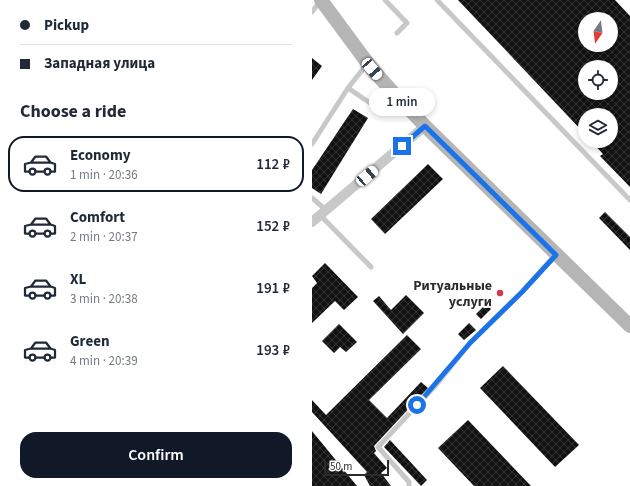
<!DOCTYPE html>
<meta charset="utf-8">
<style>
:root{--surface:#fff;--page:#f6f6f7;--text:#1f2937;--muted:#747a83;--line:#e0e1e3;--accent:#111827}
body{margin:0;font-family:"Source Sans 3",sans-serif;background:var(--page);color:var(--text);height:100vh;display:flex;flex-direction:column;font-size:15px;white-space:nowrap}
*{box-sizing:border-box;margin:0}
p{font-size:13px;color:var(--muted)}
.icon{flex:none;width:22px;height:22px;fill:none;stroke:currentColor;stroke-width:2;stroke-linecap:round;stroke-linejoin:round}
.map{position:relative;flex:1;overflow:hidden}
.drawer{display:flex;flex-direction:column;background:var(--surface);width:312px}
.drawer>*{flex:none}
.hud{display:grid;align-content:center;height:88px;padding:0 20px;background:var(--surface)}
.needle{width:26px;rotate:194deg}
.tools{position:absolute;left:266px;top:12px;display:grid;gap:8px}
.tools a{display:grid;place-items:center;width:40px;height:40px;border-radius:50%;background:var(--surface);box-shadow:0 2px 6px #0003;font-size:20px}
.scale{position:absolute;left:12px;bottom:10px;width:65px;box-sizing:border-box;padding-left:4px;border:2px solid #2b2b2b;border-top:0;font-size:11px;line-height:14px;white-space:nowrap;color:#2b2b2b;-webkit-text-stroke:3px #fff;paint-order:stroke}
.end{position:absolute;width:18px;height:18px;margin:-9px;border:5px solid #1a73e8;background:#fff;box-shadow:0 0 0 2px #fff}
.from{border-radius:50%}
.bubble{position:absolute;height:28px;border-radius:14px;background:var(--surface);box-shadow:0 2px 6px #0003;font-size:13px;font-weight:600;line-height:28px;text-align:center}
.car{position:absolute;width:12px;height:24px;margin:-12px -6px;border-radius:5px;box-shadow:0 0 3px 1px #0007;background:linear-gradient(#fff 24%,#345 0 40%,#fff 0 76%,#345 0 86%,#fff 0)}
.hud b{display:flex;align-items:center;gap:14px;height:38px;font-size:15px}
.hud b+b{border-top:1px solid var(--line)}
.hud i{width:10px;height:10px;background:var(--text)}
ul{padding:0;list-style:none}
li{display:flex;align-items:center;gap:12px;height:56px;margin:0 8px 6px;padding:0 12px;border:2px solid transparent;border-radius:16px}
li div{flex:1}
li b{display:block;font-size:15px}
li em{font-style:normal;font-weight:600}
li.on{border-color:var(--accent)}
li>.icon{width:36px;height:36px;stroke-width:1.5}
h2{padding:0 20px;font-size:18px;line-height:48px}
.cta{display:flex;gap:8px;margin-top:auto;padding:8px 20px}
.cta a{flex:1;height:46px;border-radius:16px;background:var(--accent);color:#fff;font-size:16px;font-weight:600;line-height:46px;text-align:center}
main{display:flex;flex:1;min-height:0}
.map>svg:first-child{display:block}
</style>
<main>
<section class="drawer">
<div class="hud">
<b><i class="from"></i>Pickup</b>
<b><i></i>Западная улица</b>
</div>
<h2>Choose a ride</h2>
<ul>
<li class="on"><svg class="icon" aria-label="car" viewBox="0 0 24 24"><path d="M5 17H2v-5l4-1 3-4h7l3 4 3 1v5h-3M9 17h6M6 11h13"/><circle cx="7" cy="17" r="2"/><circle cx="17" cy="17" r="2"/></svg><div><b>Economy</b><p>1 min · 20:36</p></div><em>112 ₽</em></li>
<li><svg class="icon" aria-label="car" viewBox="0 0 24 24"><path d="M5 17H2v-5l4-1 3-4h7l3 4 3 1v5h-3M9 17h6M6 11h13"/><circle cx="7" cy="17" r="2"/><circle cx="17" cy="17" r="2"/></svg><div><b>Comfort</b><p>2 min · 20:37</p></div><em>152 ₽</em></li>
<li><svg class="icon" aria-label="car" viewBox="0 0 24 24"><path d="M5 17H2v-5l4-1 3-4h7l3 4 3 1v5h-3M9 17h6M6 11h13"/><circle cx="7" cy="17" r="2"/><circle cx="17" cy="17" r="2"/></svg><div><b>XL</b><p>3 min · 20:38</p></div><em>191 ₽</em></li>
<li><svg class="icon" aria-label="car" viewBox="0 0 24 24"><path d="M5 17H2v-5l4-1 3-4h7l3 4 3 1v5h-3M9 17h6M6 11h13"/><circle cx="7" cy="17" r="2"/><circle cx="17" cy="17" r="2"/></svg><div><b>Green</b><p>4 min · 20:39</p></div><em>193 ₽</em></li>
</ul>
<div class="cta"><a>Confirm</a></div>
</section>
<div class="map">
<svg width="318" height="486" viewBox="0 0 318 486">
<defs>
<pattern id="building-cross-hatch" width="8" height="8" patternUnits="userSpaceOnUse"><rect width="8" height="8" fill="#121212"/><path d="M0 0l8 8M0 8l8-8" fill="none" stroke="#353535"/></pattern>
</defs>
<rect width="100%" height="100%" fill="#fff"/>
<!-- building -->
<path fill="url(#building-cross-hatch)" fill-rule="evenodd" d="M146,0h157l15,16v171l-30,-31 3,-2 -12,-13h20v-26h-26v19zM273,19h26v26h-26zM273,67h26v26h-26z
M0,58l10,8 -10,14z
M41,109l15,9 -47,76 -9,-6v-18z
M116,164l15,15 -58,55 -14,-15z
M293,212l25,25v13l-31,-32z
M13,263l33,34 -14,13 -9,-9 -23,22v-35l5,-5 -5,-7z
M94,295l18,18 -21,21 -30,-33 6,-5 12,14z
M174,304l5,5 -10,10 -5,-5z
M157,323l7,7 -12,10 -6,-6z
M27,324l18,18 -11,10 -6,-5 -6,6 -12,-12z
M95,335l14,14 -52,51 18,18 34,-36 7,6 -54,58 2,5 -2,2 13,15 -6,5 10,13h-21l-6,-11 3,-3 -55,-60v-12l14,15z
M191,366l76,79 -24,22 -75,-79z
M156,420l63,66h-57l-36,-38z
M0,431l45,55h-45z
M78,440l37,40 -6,6 -37,-39z"/>
<g fill="none" stroke-linecap="round" stroke-linejoin="round">
<!-- service -->
<path stroke="#c8c8c8" stroke-width="5" d="M73,0l22,23 -10,10
M125,0l193,200
M0,12l9,-12
M36,88l25,17
M0,144l36,-56 19,-24
M0,198l14,12
M8,215l51,52
M97,486v-4l-31,-35 59,-63 33,-41 52,-51 33,-37"/>
<!-- minor -->
<path stroke="#c8c8c8" stroke-width="10" d="M0,222l113,-96"/>
<!-- secondary -->
<path stroke="#b5b5b5" stroke-width="14" d="M9,0l51,69 18,20 35,37 205,200"/>
</g>
<g fill="none" stroke-linecap="round" stroke-linejoin="round">
<!-- route -->
<path stroke="#1a73e8" stroke-width="5" d="M90,146l23,-20 131,129 -34,37 -52,51 -53,62"/>
</g>
<!-- markers -->
<circle fill="#d8384f" stroke="#fff" stroke-width="1.5" cx="188" cy="293" r="4"/>
<g text-anchor="middle" stroke-width="4" stroke-linejoin="round" paint-order="stroke">
<!-- poi labels -->
<g font-size="14" font-weight="bold" fill="#2b2b2b" stroke="#fff" text-anchor="end">
<text x="180" y="290">Ритуальные<tspan x="180" dy="16">услуги</tspan></text>
</g>
</g>
</svg>
<div class="tools">
<a><svg class="needle" viewBox="-14 -14 28 28"><path d="M0-13l5 13h-10z" fill="#e53935"/><path d="M0 13l5-13h-10z" fill="#747a83"/></svg></a>
<a><svg class="icon" aria-label="locate" viewBox="0 0 24 24"><circle cx="12" cy="12" r="6"/><path d="M12 2v4M12 18v4M2 12h4M18 12h4"/></svg></a>
<a><svg class="icon" aria-label="layers" viewBox="0 0 24 24"><path d="M12 4l9 5-9 5-9-5zM3 14l9 5 9-5"/></svg></a>
</div>
<div class="scale">50 m</div>
<i class="end from" style="left:105px;top:405px"></i>
<i class="end" style="left:90px;top:146px"></i>
<div class="bubble" style="left:57px;top:88px;width:66px">1 min</div>
<i class="car" style="left:60px;top:69px;rotate:139deg"></i>
<i class="car" style="left:55px;top:176px;rotate:50deg"></i>
</div>
</main>
